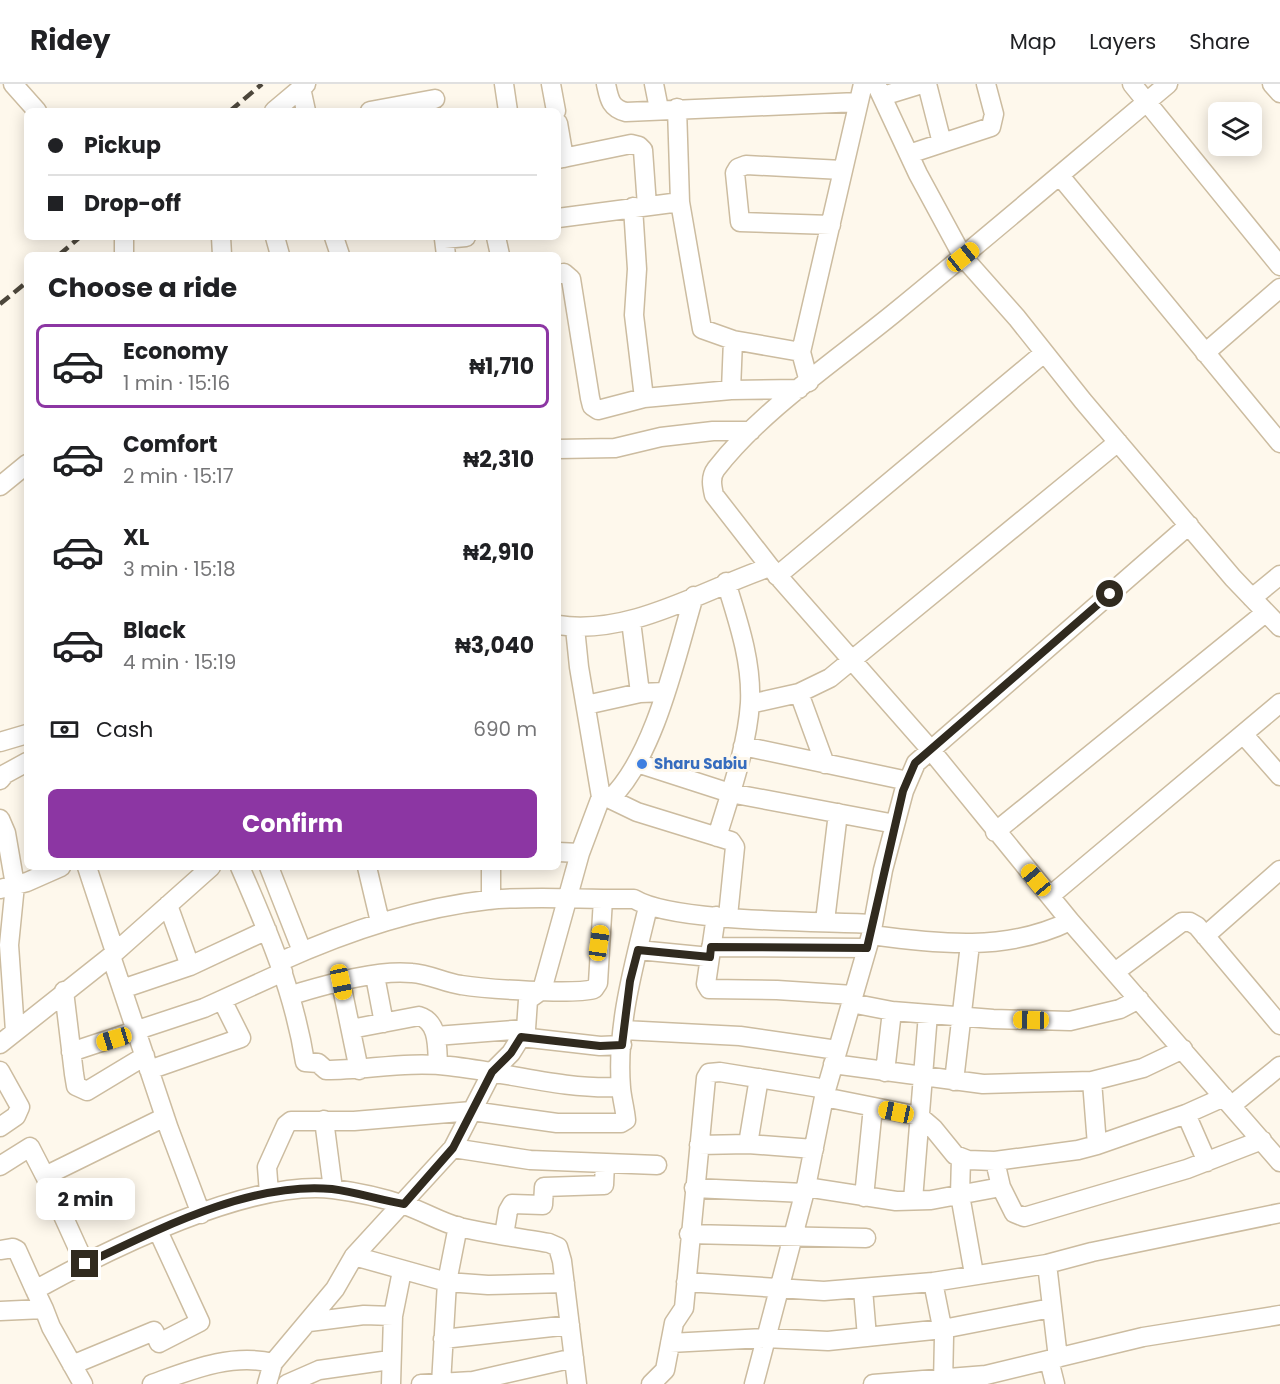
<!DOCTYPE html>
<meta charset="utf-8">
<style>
:root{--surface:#fff;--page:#f2f2f2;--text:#202124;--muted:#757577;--line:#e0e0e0;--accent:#8c36a3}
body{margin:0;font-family:Poppins,sans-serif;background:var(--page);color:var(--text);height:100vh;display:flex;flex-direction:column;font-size:22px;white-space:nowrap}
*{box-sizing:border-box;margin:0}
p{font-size:20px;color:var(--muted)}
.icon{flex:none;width:33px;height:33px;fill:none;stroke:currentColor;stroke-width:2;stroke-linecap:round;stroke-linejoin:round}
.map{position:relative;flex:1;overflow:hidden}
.drawer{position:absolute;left:24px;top:168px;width:537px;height:618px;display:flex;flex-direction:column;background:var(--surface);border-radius:9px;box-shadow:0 3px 15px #0003}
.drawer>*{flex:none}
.top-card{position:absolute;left:24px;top:24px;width:537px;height:132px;border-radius:9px;box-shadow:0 3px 15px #0003;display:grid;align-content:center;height:132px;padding:0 24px;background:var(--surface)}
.fabs{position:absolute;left:1208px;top:18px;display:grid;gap:12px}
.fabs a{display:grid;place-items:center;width:54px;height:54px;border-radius:9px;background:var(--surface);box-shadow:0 3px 15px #0003;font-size:30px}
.end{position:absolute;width:27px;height:27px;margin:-14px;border:8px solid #302a1f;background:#fff;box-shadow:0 0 0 3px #fff}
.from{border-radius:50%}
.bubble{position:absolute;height:42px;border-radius:9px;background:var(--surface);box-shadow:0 3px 15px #0003;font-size:20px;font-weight:700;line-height:42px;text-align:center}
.car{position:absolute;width:18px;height:36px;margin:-18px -9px;border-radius:8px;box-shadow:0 0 4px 2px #0007;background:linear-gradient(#f5c518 24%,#345 0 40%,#f5c518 0 76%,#345 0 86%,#f5c518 0)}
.top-card b{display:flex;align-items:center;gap:21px;height:57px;font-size:22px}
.top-card b+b{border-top:2px solid var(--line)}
.top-card i{width:15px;height:15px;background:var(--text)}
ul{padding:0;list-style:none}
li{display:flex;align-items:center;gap:18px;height:84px;margin:0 12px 9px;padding:0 12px;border:3px solid transparent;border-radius:9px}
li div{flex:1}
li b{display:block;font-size:22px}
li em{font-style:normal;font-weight:700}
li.active{border-color:var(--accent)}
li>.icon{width:54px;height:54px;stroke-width:1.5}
h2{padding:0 24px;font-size:27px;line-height:72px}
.pay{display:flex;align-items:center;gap:15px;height:66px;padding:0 24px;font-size:22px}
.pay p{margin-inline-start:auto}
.primary-button{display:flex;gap:12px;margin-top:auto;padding:12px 24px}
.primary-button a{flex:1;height:69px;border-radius:9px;background:var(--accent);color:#fff;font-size:24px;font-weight:700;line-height:69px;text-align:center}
header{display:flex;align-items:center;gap:36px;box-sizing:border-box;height:84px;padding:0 30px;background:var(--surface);border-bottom:2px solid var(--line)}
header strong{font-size:28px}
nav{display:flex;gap:33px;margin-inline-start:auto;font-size:21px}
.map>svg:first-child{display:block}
</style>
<header>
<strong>Ridey</strong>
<nav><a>Map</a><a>Layers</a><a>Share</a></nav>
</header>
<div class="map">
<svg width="1280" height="1300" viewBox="0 0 1280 1300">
<rect width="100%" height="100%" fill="#fef8ec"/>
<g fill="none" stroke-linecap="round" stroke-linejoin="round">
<!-- minor casing -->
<g stroke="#ccbca0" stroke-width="21">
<path id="minor" d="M13,0l24,27
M504,0l4,27
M551,0l5,27
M606,0c3,14 4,24 20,28l232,-10
M654,0l5,25
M876,0l42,90 45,83 54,61 66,83 150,177 47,49
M927,0l15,59
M1132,0l148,182
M1168,0c-92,77 -182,154 -275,230 -59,48 -131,96 -177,155 -6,8 -4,17 -2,26l56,72 160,182 140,172 210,241
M1272,0l8,9
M301,4l5,23
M883,12l39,-12
M677,24l3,94 22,127 31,11 68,12
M274,27l32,-27
M370,27l65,-12
M558,39l6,35
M909,70l82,-27 3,-13 -8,-30
M558,75l73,-15 8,2 4,4 4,56
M1060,92l220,267
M633,123l4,62 -3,46 10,83
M558,134l122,-16
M831,141l-91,-3 -5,-49 3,-5 8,-3 96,5
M124,153v18
M221,153l1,18
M275,153l5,18
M334,153l6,18
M496,153l4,18
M446,171l-2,-16 22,-2
M558,190l6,-1 7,6 19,119 2,8 6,4 46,-12 87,-8 68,-1
M1205,269l75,-65
M809,298l-8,-30 62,-268
M731,306l2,-50
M558,365l57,-1 46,-11 52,-6h38
M0,402l27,-22
M777,492l267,-223
M1252,514l28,-23
M631,537l9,72
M558,541c73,11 144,-35 212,-58
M575,544l4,39 22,130 9,2c45,-43 66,-143 84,-203
M799,609l26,71
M750,620l49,-11 31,-15 288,-236
M586,621l54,-12 25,-1
M1243,650l37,42
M0,658l27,-8
M743,662l165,35
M637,679l93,30 165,31
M0,696l5,-6 22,-12
M610,715l27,13 94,29 4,6 -7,69
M0,735l6,14 9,52 -6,60 6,86
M995,748l270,-219
M717,753c13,-43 30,-89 33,-134 2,-42 -12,-82 -24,-121
M558,768l22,1
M87,783l28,85
M240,783c28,64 54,125 65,195l13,1 8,7c41,0 82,-9 123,-4 58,6 113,24 172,21
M269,783l33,84
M367,783l13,55
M0,805l27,-7 34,-15
M1050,812l230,-193
M491,816v-33
M168,821l22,61
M716,832l-10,68 3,5 68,1 76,5
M825,837l13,-108
M871,851c68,9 136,17 199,-14
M1205,852l75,-66
M711,863l156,1
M638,866l72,7
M111,872l58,173 32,85
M279,878c66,-30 137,-54 209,-62 48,-5 98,0 146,-1 40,24 186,22 239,25
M1115,888l67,-50h8l7,4 83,99
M375,892l9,47
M341,899l18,87
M122,905l68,-23 77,-36
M64,907l10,83 2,12 11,5 58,-35
M291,911c35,-10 85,-26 121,-22 17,1 33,10 49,12 25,4 112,10 133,4l4,-6 5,-84
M851,919l41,8 101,8 77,2 50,-12 19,-10
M351,945l68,-13c20,6 18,31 19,49
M623,946l117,6 97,14
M436,952l90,-7
M521,953l79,9 22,-1
M0,960l111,-88 100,-89
M71,968l133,-44 79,-36
M833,980l150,20 109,-3 51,-13 40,-19
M149,986l92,-32 -19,-38
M0,987l20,36 -4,9 -16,11
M885,988l7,-61
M954,997l16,-137
M1092,997l5,64
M824,1013l95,19 14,12 22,27 13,5 27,1 83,-11 19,-5 89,-31 38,-17
M1232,1021l48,-39
M1186,1030l21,48
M324,1036l9,69
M748,1060l11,-66
M699,1061l49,-1 66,5
M453,1064l77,12 127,5
M961,1074l-1,37 14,79
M995,1077l6,26 13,26 10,4 163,-48 75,-29
M0,1082l30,-19 15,29 120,-59
M45,1092l40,88
M806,1103l90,14 35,-1 70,-13
M694,1104l110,5
M269,1109l-2,-26 19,-42 5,-4h63l118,-10 85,12h64l5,-3c-1,-11 -4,-21 -5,-32 -5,-61 13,-123 27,-181
M864,1113l9,-90
M913,1116l15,-186
M689,1150l177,4
M504,1151l4,-24 4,-7 31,1 1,-18 60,-2 1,-22
M0,1166l13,-2 4,2 18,40
M354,1172l93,26 41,3 77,-2
M1047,1180l11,94
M686,1198l138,9 109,-9 114,-18 45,-12 188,-39
M933,1198l11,55 -1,47
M863,1205l4,48
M44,1225l-9,-19c74,-41 215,-111 298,-101 23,3 50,9 71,16 19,6 36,17 55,22 30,7 60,11 90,16l9,4 4,14 15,123
M0,1227l44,-2 7,18 32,57
M309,1238l55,-7 29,1
M443,1255l127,-14
M670,1259l95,-5 63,3 115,-12 108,-21
M1049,1276l6,24
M72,1281l82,-34 5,12 41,-21 -42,-91
M152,1300c39,-14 79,-31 121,-21
M267,1300l6,-21 62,-74 19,-33 99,-108 39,-76 19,-19 15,-24 2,-29 14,-10 38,-137 21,-56
M287,1300l32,-14 71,-10
M391,1300l2,-68 9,-45
M421,1300l52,-3 101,-23
M441,1300l6,-102 11,-56
M651,1300l14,-14 9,-47 10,-15 22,-230 3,-5 11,-1 106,17
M754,1300l52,-197 18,-90 47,-162 12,-65 21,-79 12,-28 273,-238
M873,1300l113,-9 157,-38 137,-22"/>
</g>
<!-- minor -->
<use href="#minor" stroke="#fff" stroke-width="18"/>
<!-- rail -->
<path stroke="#4d473c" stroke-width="4.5" stroke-dasharray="12 6" stroke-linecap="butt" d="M230,27l32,-27
M59,171l21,-18
M0,220l27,-22"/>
</g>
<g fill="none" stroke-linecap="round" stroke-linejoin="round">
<!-- route -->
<path stroke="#302a1f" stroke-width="8" d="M85,1180c72,-34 166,-83 247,-75 24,3 48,11 72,15l49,-56 39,-76 19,-19 10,-16 79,9 22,-1 8,-64 8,-31 72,7 1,-10 156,1 36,-157 12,-28 195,-169"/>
</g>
<!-- markers -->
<circle fill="#3f7fe0" stroke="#fef8ec" stroke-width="2" cx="642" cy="680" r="6"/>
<g text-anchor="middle" stroke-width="6" stroke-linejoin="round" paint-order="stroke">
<!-- shop labels -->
<g font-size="15" font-weight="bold" fill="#366cbe" stroke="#fef8ec" text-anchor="start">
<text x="654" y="685">Sharu Sabiu</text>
</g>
</g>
</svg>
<div class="fabs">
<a><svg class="icon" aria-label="layers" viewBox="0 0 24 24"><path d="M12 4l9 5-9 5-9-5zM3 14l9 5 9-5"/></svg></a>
</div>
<i class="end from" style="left:1110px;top:510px"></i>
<i class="end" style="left:85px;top:1180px"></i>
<div class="bubble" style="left:36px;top:1094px;width:99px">2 min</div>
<i class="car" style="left:963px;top:173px;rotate:51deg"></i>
<i class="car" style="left:1036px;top:796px;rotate:320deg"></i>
<i class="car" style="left:599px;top:859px;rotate:8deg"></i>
<i class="car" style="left:341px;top:898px;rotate:168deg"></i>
<i class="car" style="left:1031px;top:936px;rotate:271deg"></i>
<i class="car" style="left:114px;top:955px;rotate:253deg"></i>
<i class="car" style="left:896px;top:1028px;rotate:282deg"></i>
<div class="top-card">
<b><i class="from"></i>Pickup</b>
<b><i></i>Drop-off</b>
</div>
<section class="drawer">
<h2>Choose a ride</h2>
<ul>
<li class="active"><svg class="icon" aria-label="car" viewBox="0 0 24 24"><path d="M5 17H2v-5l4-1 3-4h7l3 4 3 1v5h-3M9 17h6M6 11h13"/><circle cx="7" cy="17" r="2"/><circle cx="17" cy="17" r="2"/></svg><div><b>Economy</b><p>1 min · 15:16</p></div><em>₦1,710</em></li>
<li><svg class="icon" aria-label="car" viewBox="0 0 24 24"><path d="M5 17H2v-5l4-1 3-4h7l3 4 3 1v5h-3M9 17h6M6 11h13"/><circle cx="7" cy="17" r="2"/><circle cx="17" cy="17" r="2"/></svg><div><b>Comfort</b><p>2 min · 15:17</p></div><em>₦2,310</em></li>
<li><svg class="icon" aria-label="car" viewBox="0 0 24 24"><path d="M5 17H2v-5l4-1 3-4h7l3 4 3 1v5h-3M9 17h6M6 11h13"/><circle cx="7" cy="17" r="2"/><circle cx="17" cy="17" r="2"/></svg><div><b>XL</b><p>3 min · 15:18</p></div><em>₦2,910</em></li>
<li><svg class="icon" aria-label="car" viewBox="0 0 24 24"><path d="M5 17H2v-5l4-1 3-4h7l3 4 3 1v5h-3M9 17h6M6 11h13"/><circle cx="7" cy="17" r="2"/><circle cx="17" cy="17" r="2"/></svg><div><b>Black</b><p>4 min · 15:19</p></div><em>₦3,040</em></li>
</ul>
<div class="pay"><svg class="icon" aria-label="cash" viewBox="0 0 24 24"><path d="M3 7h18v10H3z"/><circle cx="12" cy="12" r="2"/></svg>Cash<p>690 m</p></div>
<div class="primary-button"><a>Confirm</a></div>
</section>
</div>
